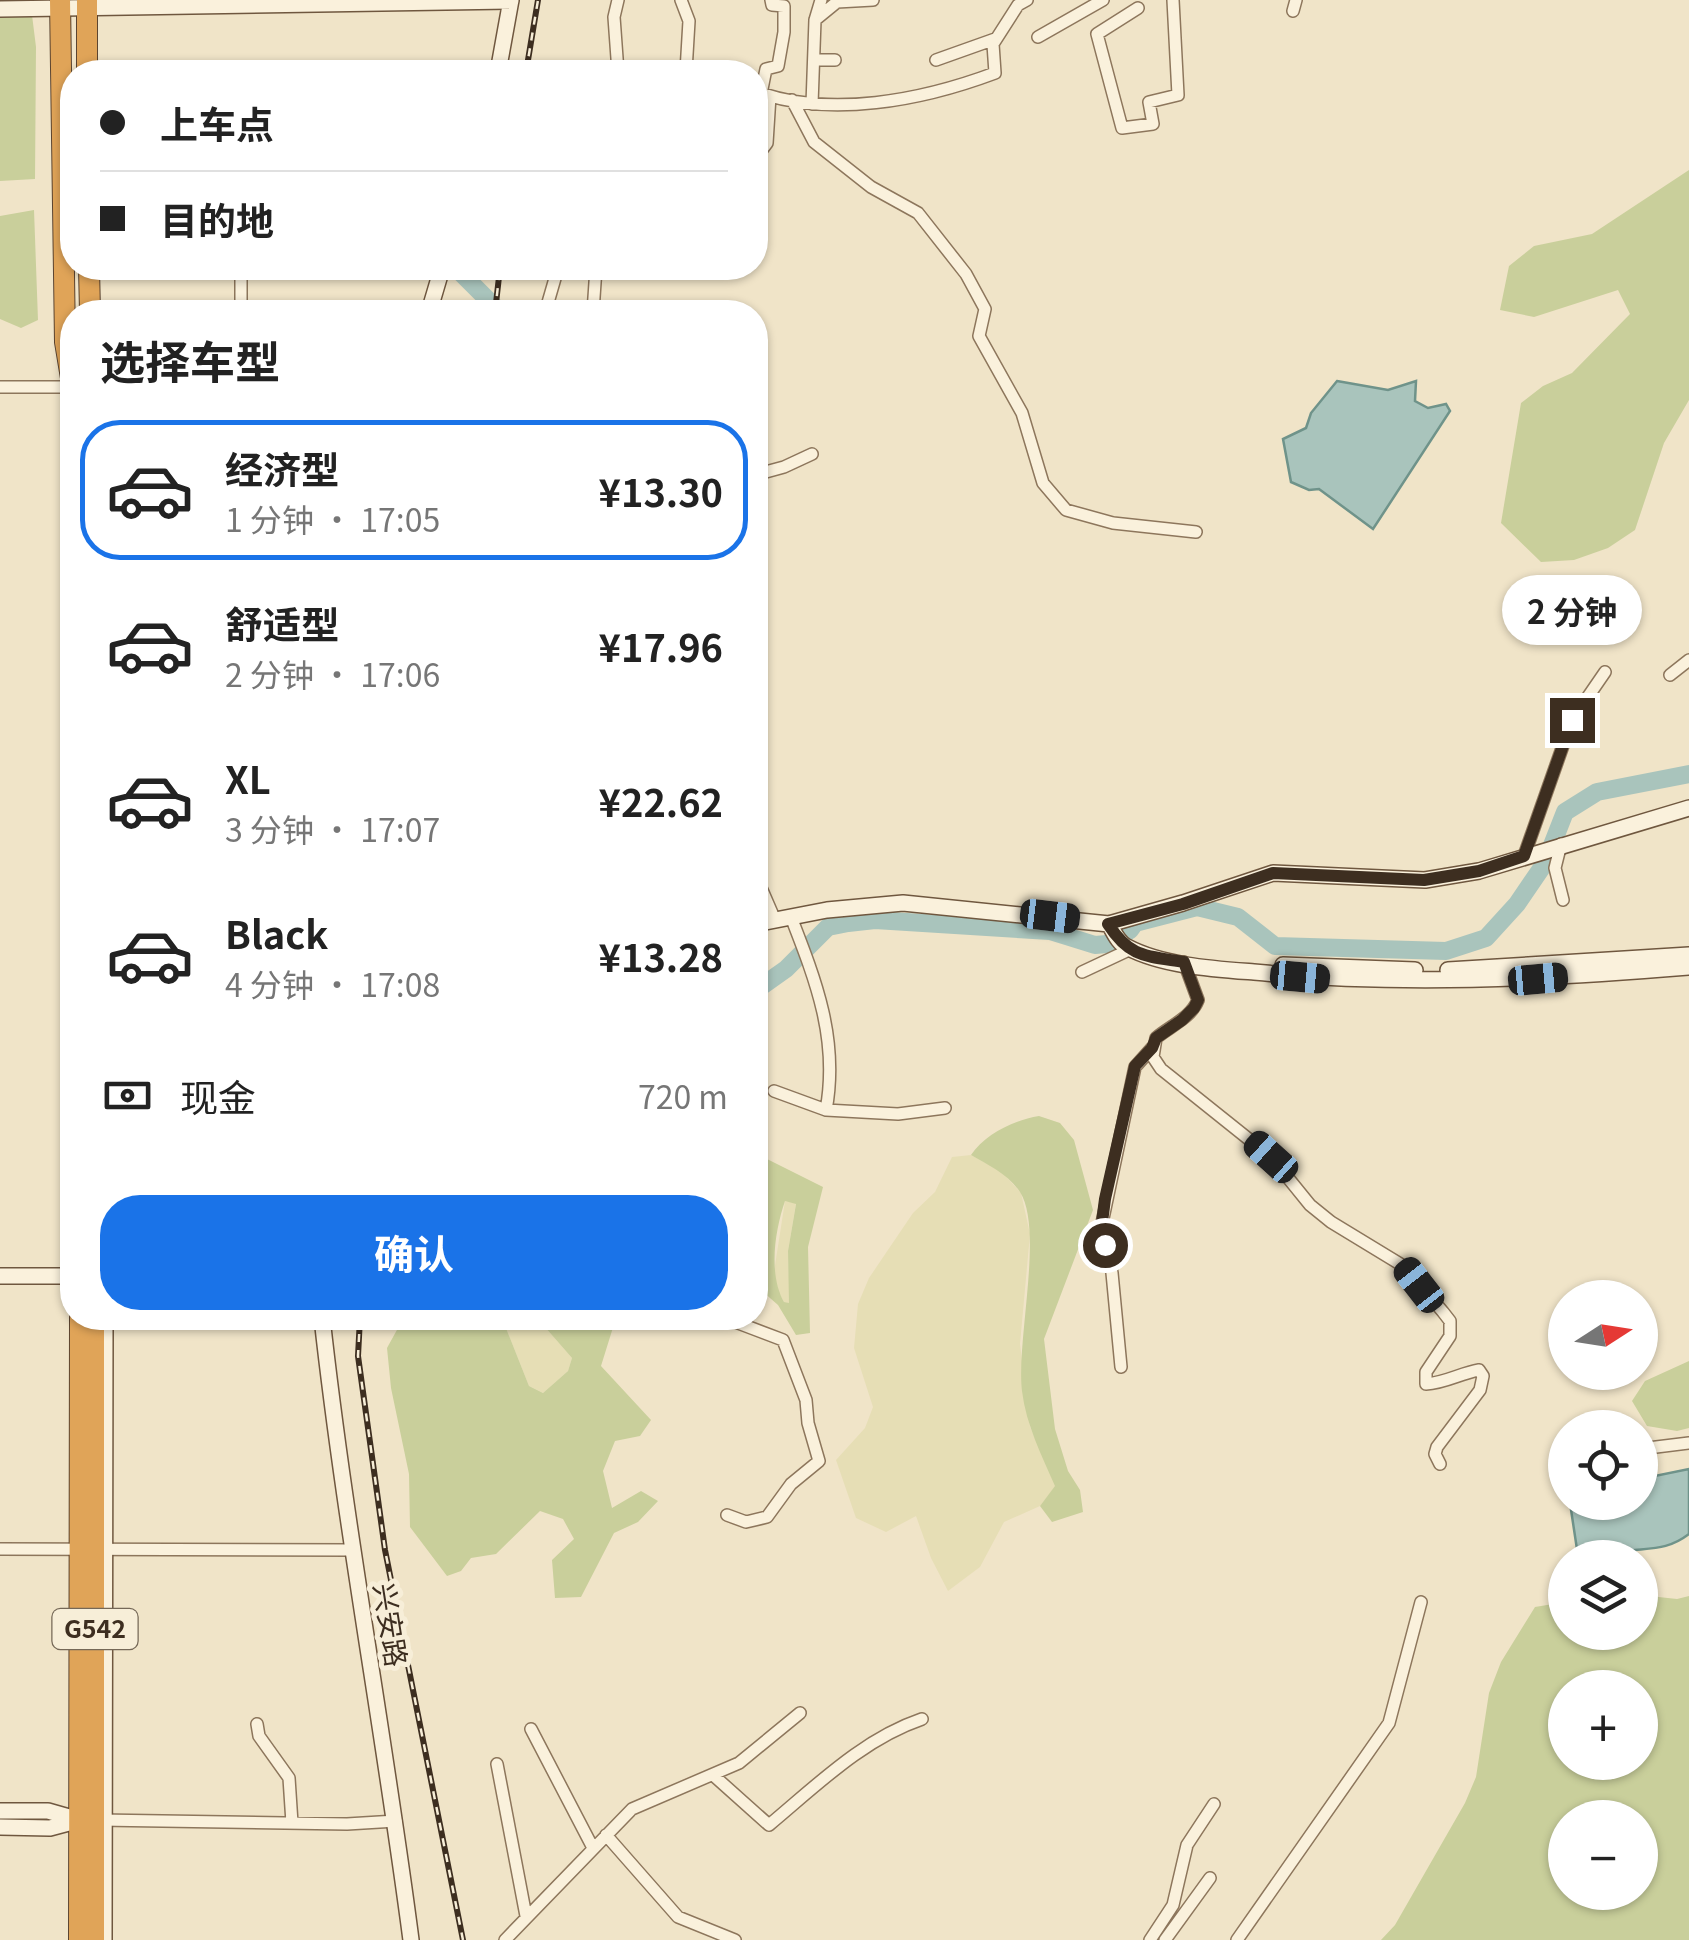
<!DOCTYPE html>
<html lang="zh">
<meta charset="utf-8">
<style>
:root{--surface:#fff;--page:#f2f2f2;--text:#222;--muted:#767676;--line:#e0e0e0;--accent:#1a73e8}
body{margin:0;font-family:Georgia,"Noto Sans SC",serif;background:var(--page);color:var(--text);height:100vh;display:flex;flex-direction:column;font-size:38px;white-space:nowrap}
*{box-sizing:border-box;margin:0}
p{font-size:32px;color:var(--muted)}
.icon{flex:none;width:55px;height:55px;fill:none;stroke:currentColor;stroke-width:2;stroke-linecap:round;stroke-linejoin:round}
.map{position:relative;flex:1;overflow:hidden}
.panel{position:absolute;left:60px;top:300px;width:708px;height:1030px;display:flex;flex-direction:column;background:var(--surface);border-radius:40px;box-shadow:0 2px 8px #0004}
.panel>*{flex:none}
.hud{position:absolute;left:60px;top:60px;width:708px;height:220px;border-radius:40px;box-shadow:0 2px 8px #0004;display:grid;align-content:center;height:220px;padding:0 40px;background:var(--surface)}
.needle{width:65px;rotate:78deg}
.fabs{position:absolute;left:1548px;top:1280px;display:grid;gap:20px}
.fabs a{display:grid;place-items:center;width:110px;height:110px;border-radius:50%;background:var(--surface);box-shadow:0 2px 8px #0004;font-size:50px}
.end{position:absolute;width:45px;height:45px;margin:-22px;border:12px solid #3d2e20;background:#fff;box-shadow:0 0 0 5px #fff}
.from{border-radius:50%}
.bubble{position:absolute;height:70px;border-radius:35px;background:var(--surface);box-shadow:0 2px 8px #0004;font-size:32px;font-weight:700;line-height:70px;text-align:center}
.car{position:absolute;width:30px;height:60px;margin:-30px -15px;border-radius:12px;box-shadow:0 0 8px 2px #0007;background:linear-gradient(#222 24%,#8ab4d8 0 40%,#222 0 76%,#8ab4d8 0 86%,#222 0)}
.hud b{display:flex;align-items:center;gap:35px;height:95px;font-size:38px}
.hud b+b{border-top:2px solid var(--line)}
.hud i{width:25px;height:25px;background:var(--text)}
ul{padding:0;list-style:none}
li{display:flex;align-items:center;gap:30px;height:140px;margin:0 20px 15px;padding:0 20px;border:5px solid transparent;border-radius:40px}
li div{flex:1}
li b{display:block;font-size:38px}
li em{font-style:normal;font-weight:700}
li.selected{border-color:var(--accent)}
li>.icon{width:90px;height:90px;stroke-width:1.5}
h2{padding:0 40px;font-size:45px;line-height:120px}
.pay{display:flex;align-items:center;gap:25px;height:110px;padding:0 40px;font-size:38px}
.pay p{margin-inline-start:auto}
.cta{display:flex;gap:20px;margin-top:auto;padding:20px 40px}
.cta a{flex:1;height:115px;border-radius:40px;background:var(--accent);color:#fff;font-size:40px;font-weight:700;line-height:115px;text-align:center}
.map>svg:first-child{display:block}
</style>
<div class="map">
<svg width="1689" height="1940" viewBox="0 0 1689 1940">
<rect width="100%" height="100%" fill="#f0e4c8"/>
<!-- farmland -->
<path fill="#e6deb5" d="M971,1155l30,16 20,22 9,41 -10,110 10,83 26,59 -16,20 -36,16 -24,45 -32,24 -17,-33 -15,-42 -30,16 -30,-14 -20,-58 29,-32 8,-21 -19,-59 4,-44 11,-26 44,-65 22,-21 17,-35z
M785,1201l11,2 -8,48 2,53 -6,-2 -6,-11 -4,-19z
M502,1318h35l35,40 -4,13 -25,22 -14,-7z"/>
<!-- green -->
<path fill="#c9cf9b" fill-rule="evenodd" d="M0,15h32l4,32 -1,132 -35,2z
M1689,170v230l-25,43 -29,87 -27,18 -34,12 -33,2 -40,-39 20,-120 22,-17 29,-13 58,-59 -12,-24 -84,27 -34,-7 9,-44 25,-20 58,-12z
M34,210l4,110 -17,8 -21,-9v-103z
M1039,1116l21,7 14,17 19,70 -49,129 11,90 13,42 12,19 3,22 -31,10 -12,-16 15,-20c-13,-30 -29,-61 -33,-95 -6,-50 22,-161 -2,-199 -12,-18 -32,-27 -49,-37 14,-21 43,-35 68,-39z
M755,1153l68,34 -15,60 2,86 -14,2 -18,-30 -23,-20zM785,1201l11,3 -8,47 1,52 -5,-1c-16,-28 -9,-72 1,-101z
M454,1318h48l27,68 14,7 25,-22 4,-13 -35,-40h72l6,3 -14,45 50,54 -11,16 -25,5 -12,30 9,37 29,-17 17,10 -20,21 -24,11 -33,64 -26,1 -3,-38 22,-21 -11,-20 -23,-8 -44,43 -25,4 -10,13 -14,5 -37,-49 -1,-53 -18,-86 -4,-40 11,-20 34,-3z
M1689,1361v67l-12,3 -30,-5 -15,-25 13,-20z
M1640,1595l37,4 12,-3v344h-308l14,-15 70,-122 11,-26 13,-84 12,-31 34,-55 30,-5v30h75zM1565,1688h75v74h-75zM1565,1818h75v74h-75z"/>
<!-- water -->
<path fill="#a9c4bc" stroke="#6f938a" stroke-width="2.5" d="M1337,381l51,9 28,-9 -1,20 13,7 18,-4 4,7 -77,118 -54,-40 -10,1 -18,-8 -8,-43 23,-11 5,-15z
M1689,1469v65c-18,14 -33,14 -54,16 -21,3 -34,10 -57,6l-8,-53 70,-1v-23z"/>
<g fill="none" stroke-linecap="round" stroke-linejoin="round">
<!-- river -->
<path stroke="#a9c4bc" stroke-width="18" d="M456,268l44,44
M755,991l31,-22 42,-42 20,-4 27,-3 175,11 45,14 12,-1 23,-14 5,-7 62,-16 41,10 37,29 171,5 40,-13 31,-34 28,-41 20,-51 32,-20 92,-18"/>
<!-- street casing -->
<g stroke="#8d765c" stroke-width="14">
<path id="street" d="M681,0l8,21 -3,50
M1138,8l-41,26 25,94 31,-4 -4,-22 29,-7 -5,-95
M1293,11l3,-11
M815,20l22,-18 36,-2
M1038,37l65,-37
M816,60h19
M936,60l59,-21
M618,72l-4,-55 4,-17
M636,72l30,-3 28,3
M755,91c74,28 168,9 240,-18l-2,-29 25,-39 9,-5
M761,94l5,-25 12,-3 6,-34v-26l-12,-1 -1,-5
M792,100l22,42 57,45 47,26 48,61 19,35 -6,27 43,77 21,70 23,27 47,13 83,9
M812,104l3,-84 6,-20
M755,159l12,-16 3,-47
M547,306l11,-38
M241,312v-44
M593,312l3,-44
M0,387h72
M755,475l29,-8 28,-13
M1670,675l19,-15
M1561,844l-6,24 8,32
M1524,856l48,-136 33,-48
M755,874l20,46
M791,917c25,64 48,123 35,193
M1184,962l14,38c-7,18 -28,26 -42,38l-3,19 8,12 110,88 39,48 21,17 74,45 38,45 7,9v15l-24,36v12c19,-1 35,-11 53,-14l4,6 -3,14 -43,57 -2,7 5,10
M1082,972l49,-23
M774,1091l52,19 72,4 47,-6
M725,1318l58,22 23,60 2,23 11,38 -28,23 -24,33 -21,5 -19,-7
M1121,1367l-9,-94 -10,-50 33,-156 17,-19
M1640,1449l49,-6
M0,1549l352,1
M257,1724l2,12 30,42 3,45
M531,1729l62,119
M497,1764l29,152
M713,1775l56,50c48,-40 94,-86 153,-106
M100,1820l247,4 49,-3
M606,1835l72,82 57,23
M505,1940l127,-131 107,-46 61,-50
M1150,1940l23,-35 14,-60 27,-41
M1165,1940l45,-62
M1237,1940l152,-217 32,-121"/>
</g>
<!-- secondary casing -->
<g stroke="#6f573f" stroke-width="18">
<path id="secondary" d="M0,9l511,-8
M498,72l13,-72
M429,312l13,-44
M755,924l72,-14 76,-7 206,21 74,-21 90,-30 152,7 54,-9 210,-63
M1109,924c5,8 9,19 18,23 36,19 87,22 127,25 146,14 289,7 435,-5
M1283,965l132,5
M1448,970l241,-15
M0,1276h72
M322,1318c23,208 62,414 89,622
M0,1811h48l28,8
M0,1827l50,1 30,-8
M104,1940l1,-622"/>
</g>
<!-- highway casing -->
<g stroke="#5b4430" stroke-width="22">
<path id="highway" d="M60,0l5,342 7,42
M87,0v72
M89,268l1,44
M79,1940l1,-622
M94,1940v-622"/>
</g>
<!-- street -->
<use href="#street" stroke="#faf1dc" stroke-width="11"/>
<!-- secondary -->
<use href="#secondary" stroke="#faf1dc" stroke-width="15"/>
<!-- highway -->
<use href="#highway" stroke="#e0a458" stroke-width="20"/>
<!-- rail casing -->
<g stroke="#3d2e20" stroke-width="6">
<path id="rail" d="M526,72l12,-72
M495,312l5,-44
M360,1318l-2,38 27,194 78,390"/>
</g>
<!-- rail -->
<use href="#rail" stroke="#f7eed8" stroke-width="2.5" stroke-dasharray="8" stroke-linecap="butt"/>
</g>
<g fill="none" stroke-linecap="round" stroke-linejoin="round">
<!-- route -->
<path stroke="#3d2e20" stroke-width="12" d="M1105,1245l-3,-23 3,-23 30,-133 17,-18 4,-10 26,-18 12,-12 4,-8 -14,-38c-38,-6 -54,-4 -76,-38l75,-20 90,-31 151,7 55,-9 45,-15 48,-136"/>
</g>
<g text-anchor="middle" stroke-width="10" stroke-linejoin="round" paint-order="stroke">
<!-- shield labels -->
<rect fill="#f7eed8" stroke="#756857" stroke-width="2.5" x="52.5" y="1609" width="85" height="40" rx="8"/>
<g font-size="25" font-weight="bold" fill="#3d2e20">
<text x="95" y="1638">G542</text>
</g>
<!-- street labels -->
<g font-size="28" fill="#3d2e20" stroke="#f7eed8">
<text transform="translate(390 1625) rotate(81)" y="10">兴安路</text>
</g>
</g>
</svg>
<div class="fabs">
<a><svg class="needle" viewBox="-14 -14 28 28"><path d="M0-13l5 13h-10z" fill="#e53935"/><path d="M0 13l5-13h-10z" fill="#767676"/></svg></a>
<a><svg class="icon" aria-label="locate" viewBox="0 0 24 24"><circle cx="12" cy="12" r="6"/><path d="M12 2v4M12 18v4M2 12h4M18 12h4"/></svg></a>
<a><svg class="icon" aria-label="layers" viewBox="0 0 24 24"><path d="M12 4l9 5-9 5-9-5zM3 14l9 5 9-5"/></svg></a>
<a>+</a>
<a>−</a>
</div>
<i class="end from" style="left:1105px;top:1245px"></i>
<i class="end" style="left:1572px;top:720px"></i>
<div class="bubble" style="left:1502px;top:575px;width:140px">2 分钟</div>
<i class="car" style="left:1050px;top:916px;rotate:97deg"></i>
<i class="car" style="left:1300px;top:977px;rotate:95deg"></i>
<i class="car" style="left:1538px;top:979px;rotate:85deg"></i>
<i class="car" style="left:1271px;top:1157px;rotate:312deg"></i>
<i class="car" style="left:1419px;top:1285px;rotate:322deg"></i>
<div class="hud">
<b><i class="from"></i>上车点</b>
<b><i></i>目的地</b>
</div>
<section class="panel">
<h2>选择车型</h2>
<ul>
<li class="selected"><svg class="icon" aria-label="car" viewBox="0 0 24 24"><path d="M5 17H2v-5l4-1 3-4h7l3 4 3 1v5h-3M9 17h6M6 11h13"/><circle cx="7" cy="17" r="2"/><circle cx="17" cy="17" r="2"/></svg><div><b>经济型</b><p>1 分钟 · 17:05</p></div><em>¥13.30</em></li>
<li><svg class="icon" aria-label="car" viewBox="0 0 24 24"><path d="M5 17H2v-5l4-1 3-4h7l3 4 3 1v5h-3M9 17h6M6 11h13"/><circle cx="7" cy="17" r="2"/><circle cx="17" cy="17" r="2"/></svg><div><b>舒适型</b><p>2 分钟 · 17:06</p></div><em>¥17.96</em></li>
<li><svg class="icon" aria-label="car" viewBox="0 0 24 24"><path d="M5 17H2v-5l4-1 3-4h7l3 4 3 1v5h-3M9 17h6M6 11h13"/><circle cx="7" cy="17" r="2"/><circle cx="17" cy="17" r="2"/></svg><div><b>XL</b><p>3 分钟 · 17:07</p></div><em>¥22.62</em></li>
<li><svg class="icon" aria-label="car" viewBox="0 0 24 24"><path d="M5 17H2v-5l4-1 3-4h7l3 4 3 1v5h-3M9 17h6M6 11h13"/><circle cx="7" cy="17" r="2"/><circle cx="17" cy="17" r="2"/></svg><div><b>Black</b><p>4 分钟 · 17:08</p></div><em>¥13.28</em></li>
</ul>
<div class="pay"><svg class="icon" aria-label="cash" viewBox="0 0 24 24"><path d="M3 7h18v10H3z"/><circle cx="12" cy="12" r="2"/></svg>现金<p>720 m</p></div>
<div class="cta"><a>确认</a></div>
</section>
</div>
